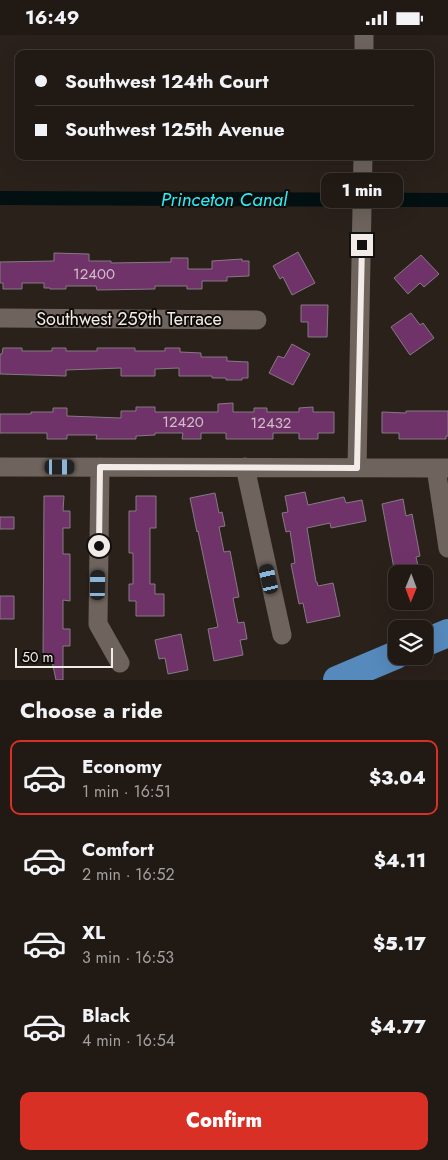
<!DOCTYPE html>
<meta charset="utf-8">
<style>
:root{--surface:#201914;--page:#2d2622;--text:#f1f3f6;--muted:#a2a0a0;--line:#3d3834;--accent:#d93025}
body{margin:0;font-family:Jost,sans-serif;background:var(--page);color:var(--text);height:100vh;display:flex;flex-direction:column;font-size:19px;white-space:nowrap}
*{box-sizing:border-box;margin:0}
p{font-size:16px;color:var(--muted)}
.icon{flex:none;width:28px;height:28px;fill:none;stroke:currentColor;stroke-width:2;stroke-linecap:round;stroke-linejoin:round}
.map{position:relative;height:645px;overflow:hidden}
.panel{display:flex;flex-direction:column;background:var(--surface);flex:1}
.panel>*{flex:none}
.hud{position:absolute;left:15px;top:15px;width:419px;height:110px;border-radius:10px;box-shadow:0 5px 20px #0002,0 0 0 1px var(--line);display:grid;align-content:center;height:110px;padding:0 20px;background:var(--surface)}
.needle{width:32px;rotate:181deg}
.controls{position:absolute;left:388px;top:530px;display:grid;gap:10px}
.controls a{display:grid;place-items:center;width:45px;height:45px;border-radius:10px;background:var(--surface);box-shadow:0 5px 20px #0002,0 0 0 1px var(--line);font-size:25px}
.scale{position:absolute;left:15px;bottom:12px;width:98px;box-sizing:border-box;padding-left:5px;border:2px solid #f2ebe7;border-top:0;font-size:14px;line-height:18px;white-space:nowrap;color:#f2ebe7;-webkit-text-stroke:4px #100c09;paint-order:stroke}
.end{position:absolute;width:22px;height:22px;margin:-11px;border:6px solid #f2ebe7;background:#111;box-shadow:0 0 0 2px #111}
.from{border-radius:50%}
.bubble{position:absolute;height:35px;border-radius:10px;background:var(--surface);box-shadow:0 5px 20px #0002,0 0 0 1px var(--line);font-size:16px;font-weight:800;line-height:35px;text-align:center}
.car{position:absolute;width:15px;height:30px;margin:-15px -8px;border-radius:6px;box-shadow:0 0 4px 1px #0007;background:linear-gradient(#222 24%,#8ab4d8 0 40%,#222 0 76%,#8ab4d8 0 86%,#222 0)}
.hud b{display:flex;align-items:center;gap:18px;height:48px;font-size:19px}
.hud b+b{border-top:1px solid var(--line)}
.hud i{width:12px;height:12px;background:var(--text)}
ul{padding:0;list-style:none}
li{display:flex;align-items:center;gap:15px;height:75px;margin:0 10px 8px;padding:0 10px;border:2px solid transparent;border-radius:10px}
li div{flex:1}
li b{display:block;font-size:19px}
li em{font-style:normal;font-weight:800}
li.active{border-color:var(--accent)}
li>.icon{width:45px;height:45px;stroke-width:1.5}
h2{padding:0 20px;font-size:22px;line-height:60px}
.button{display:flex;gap:10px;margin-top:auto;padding:10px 20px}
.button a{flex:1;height:58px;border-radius:10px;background:var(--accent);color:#fff;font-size:20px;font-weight:800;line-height:58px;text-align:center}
.status{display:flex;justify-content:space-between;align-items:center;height:35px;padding:0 25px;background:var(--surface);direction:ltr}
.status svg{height:14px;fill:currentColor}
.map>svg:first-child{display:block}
</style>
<div class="status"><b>16:49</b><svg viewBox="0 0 49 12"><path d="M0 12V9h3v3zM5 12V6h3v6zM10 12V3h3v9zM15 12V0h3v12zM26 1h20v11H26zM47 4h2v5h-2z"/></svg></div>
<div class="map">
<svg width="448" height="645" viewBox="0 0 448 645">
<rect width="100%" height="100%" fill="#2b211b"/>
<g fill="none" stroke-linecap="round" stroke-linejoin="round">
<!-- canal -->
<path stroke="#021011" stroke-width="14" d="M0,163l448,2"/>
</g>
<!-- building -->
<path fill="#703369" stroke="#847a82" d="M298,217l17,31 -23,12 -9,-18 -3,2 -7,-13z
M54,218l35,1v7h22v2l60,-1v-4h17v11h24v-8l30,-2v2h7v15l-22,1v4h-25v8h-15v-3h-32v3l-58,1 -1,-4h-30v3h-16v-1h-6v-5h-22v6h-19v-6h-3v-21l54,-1z
M421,220l18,19 -15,13 -4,-4 -12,11 -14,-16z
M301,270h27l-1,32h-19v-15h-7z
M411,278l9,12 3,-2 11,15 -24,17 -19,-28z
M292,309l18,10 -17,31 -24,-12 9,-17 6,2z
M3,313h19v3h30v-3h14v3h31v-3h38v3h30v-3h15v4l21,1v4h26v4l21,1v16h-6v2h-16v-2h-14v-2h-33v-8l-24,1v7h-34v-8l-55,2v6l-66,-2v-20h2z
M233,368v9h21v-4h13v4h32v-4l14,-1v5h21v21h-16v6h-19v-6h-26v6h-47v-6h-25v6h-19l1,-6h-28v2l-19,1v3h-40l1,-4h-30v4h-20v-6h-47v-19h31v-2h22v-4h14v8l54,2v-7h15v-4h19v5h63v-8z
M406,376h42v25h-2v3h-47v-6h-17v-21l24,1z
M305,457l3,13 36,-8 2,6 16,-3 4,21 -35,7 -1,-5 -23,5 9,54h1l1,4 15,-3 7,33 -33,7 -4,-20 -4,1 -8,-40 4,-1 -5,-32 -4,1 -4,-19 6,-1 -3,-16z
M215,458l4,20 3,-1 3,14 -6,1 5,25 6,-1 9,46 -6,1 5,25 6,-1 3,17 -7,1 3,15 -29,6 -6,-32 10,-2 -20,-96 -1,1 -7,-34z
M44,461h20l-1,15h7v17h-7v26h7v47l-7,-1v29h7v17h-7v34h-7l-4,-19h-9z
M136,461h20v32h-6v56h5v10h9v22h-28v-15h-7v-17h4v-31h-4v-42h7z
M403,464l3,17 6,-2 8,42 -4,1 4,17h-25l-13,-70z
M0,482h14v12h-14z
M0,561h14v23h-14z
M181,599l7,36 -20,4 -3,-16 -6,1 -4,-19z"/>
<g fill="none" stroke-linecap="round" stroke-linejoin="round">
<!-- minor -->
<path stroke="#6f645d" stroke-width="19" d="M364,19v-19
M0,283l257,2
M0,432l448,1
M100,432l-2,157 22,39
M245,432l37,168
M357,433l6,-312
M436,433l12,80"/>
<!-- highway -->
<path stroke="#568abd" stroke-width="28" d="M424,608l24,-10
M337,645l59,-25"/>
</g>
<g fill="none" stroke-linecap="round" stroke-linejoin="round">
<!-- route -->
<path stroke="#f2ebe7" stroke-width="6" d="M99,511l1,-79 257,1 5,-223"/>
</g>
<g text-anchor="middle" stroke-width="4" stroke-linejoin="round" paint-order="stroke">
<!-- number labels -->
<g font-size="15" fill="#d2bdc8">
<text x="94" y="244">12400</text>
<text x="183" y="392">12420</text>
<text x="271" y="393">12432</text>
</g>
<!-- street labels -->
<g font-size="18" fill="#f2ebe7" stroke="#100c09">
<text x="129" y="290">Southwest 259th Terrace</text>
</g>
<!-- water labels -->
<g font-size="19" font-style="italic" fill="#2af0fa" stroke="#100c09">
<text x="224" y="171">Princeton Canal</text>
</g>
</g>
</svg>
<div class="controls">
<a><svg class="needle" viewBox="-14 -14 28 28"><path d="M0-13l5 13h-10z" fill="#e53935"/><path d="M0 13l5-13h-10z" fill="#a2a0a0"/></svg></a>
<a><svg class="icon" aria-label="layers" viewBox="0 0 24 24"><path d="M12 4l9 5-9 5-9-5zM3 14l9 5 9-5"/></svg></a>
</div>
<div class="scale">50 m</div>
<i class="end from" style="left:99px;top:511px"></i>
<i class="end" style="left:362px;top:210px"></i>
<div class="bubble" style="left:321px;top:138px;width:82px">1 min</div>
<i class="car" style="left:60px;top:432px;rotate:90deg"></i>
<i class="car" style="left:269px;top:544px;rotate:347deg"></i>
<i class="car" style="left:98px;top:550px;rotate:1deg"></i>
<div class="hud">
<b><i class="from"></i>Southwest 124th Court</b>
<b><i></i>Southwest 125th Avenue</b>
</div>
</div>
<section class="panel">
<h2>Choose a ride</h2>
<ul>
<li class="active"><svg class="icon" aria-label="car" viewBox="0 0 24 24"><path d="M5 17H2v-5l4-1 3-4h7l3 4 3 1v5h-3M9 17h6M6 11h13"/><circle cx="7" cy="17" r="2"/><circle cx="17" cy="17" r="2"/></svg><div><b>Economy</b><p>1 min · 16:51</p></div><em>$3.04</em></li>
<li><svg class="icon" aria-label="car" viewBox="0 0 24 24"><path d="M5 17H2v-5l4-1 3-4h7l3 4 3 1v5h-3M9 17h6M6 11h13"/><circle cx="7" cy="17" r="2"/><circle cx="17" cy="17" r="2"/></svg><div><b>Comfort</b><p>2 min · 16:52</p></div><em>$4.11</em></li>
<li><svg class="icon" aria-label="car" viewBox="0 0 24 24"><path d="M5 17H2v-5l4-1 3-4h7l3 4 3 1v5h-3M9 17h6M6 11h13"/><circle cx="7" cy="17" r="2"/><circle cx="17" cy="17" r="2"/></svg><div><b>XL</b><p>3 min · 16:53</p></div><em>$5.17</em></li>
<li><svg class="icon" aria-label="car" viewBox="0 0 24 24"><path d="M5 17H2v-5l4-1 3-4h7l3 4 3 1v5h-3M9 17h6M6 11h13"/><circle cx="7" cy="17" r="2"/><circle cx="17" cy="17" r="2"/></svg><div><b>Black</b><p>4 min · 16:54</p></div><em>$4.77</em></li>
</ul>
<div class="button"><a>Confirm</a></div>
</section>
